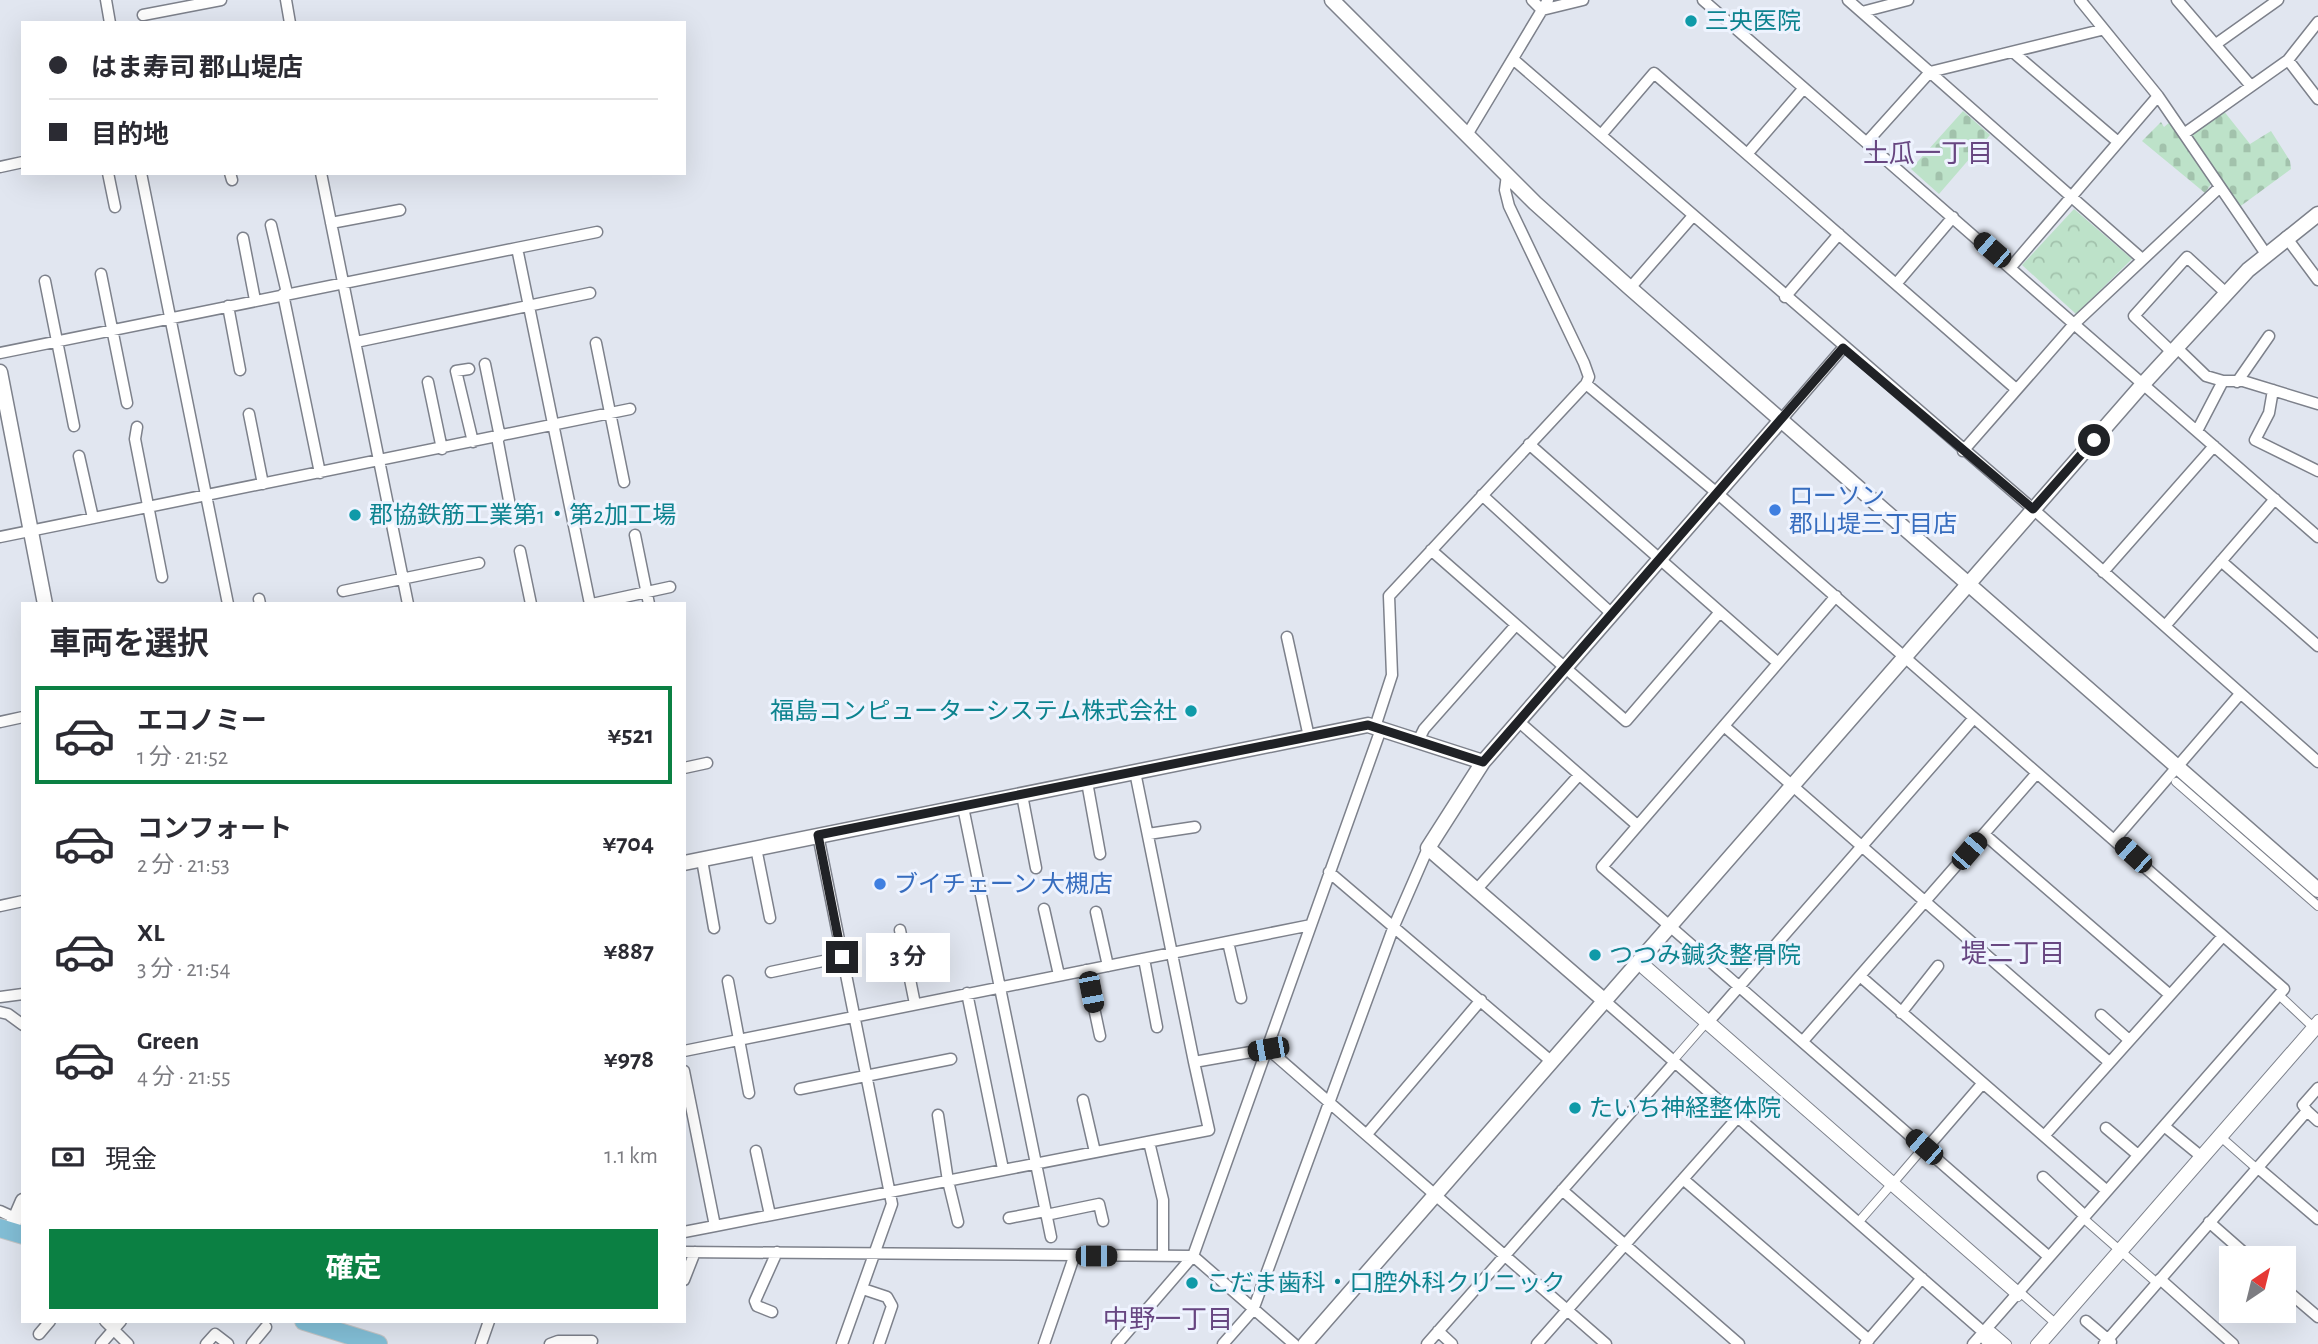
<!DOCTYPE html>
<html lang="ja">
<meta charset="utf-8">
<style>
:root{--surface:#fff;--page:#f7f7f7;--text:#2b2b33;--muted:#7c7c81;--line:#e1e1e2;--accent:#0b8043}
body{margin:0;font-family:"Alegreya Sans","Noto Sans JP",sans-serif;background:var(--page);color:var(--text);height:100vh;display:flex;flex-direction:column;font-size:26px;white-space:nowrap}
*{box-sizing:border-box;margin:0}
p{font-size:23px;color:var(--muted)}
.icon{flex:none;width:38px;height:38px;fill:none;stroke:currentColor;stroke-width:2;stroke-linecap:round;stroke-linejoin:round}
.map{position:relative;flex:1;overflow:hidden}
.side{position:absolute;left:21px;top:602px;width:665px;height:721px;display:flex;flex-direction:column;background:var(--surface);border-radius:0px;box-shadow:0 7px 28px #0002}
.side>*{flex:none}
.top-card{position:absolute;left:21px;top:21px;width:665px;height:154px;border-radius:0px;box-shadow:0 7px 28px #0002;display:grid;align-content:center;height:154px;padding:0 28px;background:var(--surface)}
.needle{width:46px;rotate:35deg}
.fabs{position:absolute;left:2219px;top:1246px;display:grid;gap:14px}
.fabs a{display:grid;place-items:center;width:77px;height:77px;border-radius:0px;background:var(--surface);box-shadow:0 7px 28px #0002;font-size:35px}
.end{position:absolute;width:32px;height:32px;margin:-16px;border:9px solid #202226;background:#fff;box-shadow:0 0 0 4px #fff}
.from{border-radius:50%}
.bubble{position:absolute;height:49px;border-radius:0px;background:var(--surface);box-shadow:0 7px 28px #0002;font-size:23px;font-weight:700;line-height:49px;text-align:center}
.car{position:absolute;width:21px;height:42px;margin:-21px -10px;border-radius:9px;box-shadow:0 0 5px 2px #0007;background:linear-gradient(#222 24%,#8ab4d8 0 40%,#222 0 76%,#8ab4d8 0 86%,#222 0)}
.top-card b{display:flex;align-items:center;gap:24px;height:66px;font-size:26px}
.top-card b+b{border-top:2px solid var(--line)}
.top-card i{width:18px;height:18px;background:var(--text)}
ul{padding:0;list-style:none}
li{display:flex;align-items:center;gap:21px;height:98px;margin:0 14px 10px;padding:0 14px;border:4px solid transparent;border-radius:0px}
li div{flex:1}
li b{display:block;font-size:26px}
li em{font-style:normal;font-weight:700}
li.on{border-color:var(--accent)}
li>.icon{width:63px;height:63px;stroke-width:1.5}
h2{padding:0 28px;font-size:32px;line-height:84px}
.pay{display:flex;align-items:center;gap:18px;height:77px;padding:0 28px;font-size:26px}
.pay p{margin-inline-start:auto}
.button{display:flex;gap:14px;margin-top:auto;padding:14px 28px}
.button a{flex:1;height:80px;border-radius:0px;background:var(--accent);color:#fff;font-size:28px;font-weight:700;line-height:80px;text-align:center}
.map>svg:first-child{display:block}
</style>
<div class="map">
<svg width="2318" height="1344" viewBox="0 0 2318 1344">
<defs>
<pattern id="cemetery-stones" width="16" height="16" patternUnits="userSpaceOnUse" patternTransform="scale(1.75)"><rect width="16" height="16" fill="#bde2c9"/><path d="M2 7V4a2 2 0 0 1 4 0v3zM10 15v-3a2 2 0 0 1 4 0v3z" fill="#a2c2ac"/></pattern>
<pattern id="park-crowns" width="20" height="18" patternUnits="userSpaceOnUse" patternTransform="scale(1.75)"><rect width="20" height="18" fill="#bde2c9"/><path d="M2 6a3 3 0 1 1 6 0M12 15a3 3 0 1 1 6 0" fill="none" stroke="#a2c2ac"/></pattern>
</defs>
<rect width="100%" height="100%" fill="#e1e6f0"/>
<!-- cemetery -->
<path fill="url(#cemetery-stones)" d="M2223,110l27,34 21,-13 19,30 1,8 -53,39 -46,-73 1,-5z
M1963,111l27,24 -51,59 -28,-25z
M2161,122l3,5 6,-5 43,59 -8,12 -63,-52z"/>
<!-- park -->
<path fill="url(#park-crowns)" d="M2074,209l58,50 -56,55 -54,-49z"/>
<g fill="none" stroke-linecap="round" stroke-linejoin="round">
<!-- pedestrian casing -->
<g stroke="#7d818b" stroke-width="10">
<path id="pedestrian" d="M2176,782l142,124
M1647,965l407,357
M1643,970l375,327
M2279,995l33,31
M1677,1056l28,-32
M2222,1138l34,30
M1894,1182l30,-35
M1862,1218l28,-32
M2083,1218l74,65
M1993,1332l14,12
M1985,1341l3,3
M2035,1344l283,-325
M2043,1344l275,-315"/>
</g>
<!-- minor casing -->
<g stroke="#7d818b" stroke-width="13">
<path id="minor" d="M106,0l4,23
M286,0l4,23
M1532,0l10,10 41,-10
M1703,0l615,537
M1848,0l294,259
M2080,0l78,96 108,158
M2177,0l74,86
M1862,12l46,-12
M143,15l78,-15
M2216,44l62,-44
M2013,52l105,90
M1513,59l520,450 285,253
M2288,60l30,39
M2185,133l103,-73 30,-38
M1467,135l81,-135
M1601,135l53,-62 362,316
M1867,142l63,-70 171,-42
M1748,153l56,-65
M0,167l23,-5
M108,173l7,34
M141,173l87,431
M230,173l2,7
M321,173l87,431
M1507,175l-2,15 4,16 75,157 5,14 -3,7 131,109 567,496 -311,355
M331,223l69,-13
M271,225l16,68
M2286,237l32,43
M243,238l12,62
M517,248l80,-16
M2011,267l147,-171
M101,274l26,129
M45,281l29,145
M1896,284l57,-67
M1630,288l62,-71
M283,294l37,179
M1785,297l54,-63
M228,306l12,64
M356,342l234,-49
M596,343l28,139
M2176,347l30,29 17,5h20l75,23
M2172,352l-38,-36 53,-59 39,36
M0,353l517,-105 73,356
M485,364l15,73
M469,369l-13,2 17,71
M428,382l14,67
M2237,382l32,-46
M2273,390l-4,23 -14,27 63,31
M249,414l14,70
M1781,420l62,-72
M137,427l-2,12 27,138
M2197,431l26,-50
M497,437l14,74
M1529,444l249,219
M1963,451l111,-127 146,-137
M79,456l14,62
M1482,495l129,118
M635,535l14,69
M0,537l630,-128
M1431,550l195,171 94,-109
M520,551l11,53
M2221,561l97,85
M2103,572l111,-126
M343,591l136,-28
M1836,596l-234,271 446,389
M259,599l1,5
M592,604l78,-17
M2165,626l110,-127
M1287,637l22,100
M1518,721l119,104
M0,722l23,-5
M1724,726l385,336
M1375,727l17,-52 -3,-79 197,-212
M1418,741l6,-12 92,-104
M684,768l23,-5
M1135,772l59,290
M1087,782l13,72
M1022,795l14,73
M963,807l88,430
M1148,834l47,-7
M1984,834l186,161
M818,835l74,369 -50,140
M2115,839l125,-145
M756,848l14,70
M702,860l12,68
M1329,872l223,190
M1477,889l102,-114
M0,906l23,-5
M1044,909l15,66
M1096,912l12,54
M900,930l15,74
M1228,942l13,56
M1144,959l13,68
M1086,970l14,66
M771,972l71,-15
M1860,976l247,215
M728,981l21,112
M967,993l36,176
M0,997l23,-3
M1606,1002l391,342
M0,1012l8,2 15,11
M1901,1013l37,-47
M2101,1015l28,25
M1710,1020l264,-302
M1803,1041l234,-268
M684,1051l627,-126
M684,1071l31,155 494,-96 -15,-68 74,-13 338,295
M800,1089l151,-30
M1083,1100l12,52
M2307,1111l-4,-6 15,-17
M938,1115l10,66 10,41
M2164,1126l33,27
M2106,1128l32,27
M1367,1134l114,-134
M2044,1136l179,-200
M1149,1142l14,58v56
M1926,1149l56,-65
M756,1151l14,64
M2257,1167l61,52
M2043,1177l42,39
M1683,1179l186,161
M1562,1190l177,154
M0,1211l15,7
M1046,1215l53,-11 4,17
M1009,1218l36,-7
M2209,1222l41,36
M684,1232l31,-6
M684,1252l509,4 101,88
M2160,1279l73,65
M684,1280l11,-28
M2284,1288l34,29
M863,1289l24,8 5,9 -13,38
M772,1312l-15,-6 -2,-5 22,-49
M105,1321l23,23
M2086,1321l25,21
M1438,1331l14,13
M39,1334l11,-13
M101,1344l20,-23
M206,1344l9,-10 13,10
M252,1344l14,-17
M481,1344l8,-23
M550,1344l8,-3h34
M1044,1344l30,-87
M1117,1344l76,-88 188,-527
M1223,1344l30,-34 141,-384 34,-78
M1427,1344l248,-282
M1537,1344l201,-227
M1865,1344l57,-66
M2104,1344l203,-233 11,10"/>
</g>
<!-- tertiary casing -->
<g stroke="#7d818b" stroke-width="17">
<path id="tertiary" d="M1332,0l203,203 95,85 688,602
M0,372l45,232
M684,863l684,-138 115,37
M1606,1002l-178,-154 55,-86 298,-342
M10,1231l13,-30
M1305,1344l838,-960 105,-114 70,-56"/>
</g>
<!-- primary casing -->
<g stroke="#c5c6c7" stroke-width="20">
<path id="primary" d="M0,1228l23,7
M304,1321l74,23"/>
</g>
<!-- pedestrian -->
<use href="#pedestrian" stroke="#fff" stroke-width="8"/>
<!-- minor -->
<use href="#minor" stroke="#fff" stroke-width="10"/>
<!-- tertiary -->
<use href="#tertiary" stroke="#fff" stroke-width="14"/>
<!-- primary -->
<use href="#primary" stroke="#83bfd7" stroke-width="18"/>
</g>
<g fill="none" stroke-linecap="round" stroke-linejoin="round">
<!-- route -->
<path stroke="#202226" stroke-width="9" d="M842,957l-24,-122 550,-110 115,37 360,-414 190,161 61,-69"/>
</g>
<!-- markers -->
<g fill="#0f9aa8" stroke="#eef3fe" stroke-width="2.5">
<circle cx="1691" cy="21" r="7"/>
<circle cx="355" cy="515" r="7"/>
<circle cx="1191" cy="711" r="7"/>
<circle cx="1595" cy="955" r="7"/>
<circle cx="1575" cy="1108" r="7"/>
<circle cx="1192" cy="1283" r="7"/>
</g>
<g fill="#3f7fe0" stroke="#eef3fe" stroke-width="2.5">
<circle cx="1775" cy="510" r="7"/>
<circle cx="880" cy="884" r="7"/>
</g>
<g text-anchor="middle" stroke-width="6" stroke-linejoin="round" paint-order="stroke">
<!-- culture labels -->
<g font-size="24" fill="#0d838f" stroke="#eef3fe" text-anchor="start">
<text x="1705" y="29">三央医院</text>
<text x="369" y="523">郡協鉄筋工業第1・第2加工場</text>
<text x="1177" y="719" text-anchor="end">福島コンピューターシステム株式会社</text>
<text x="1609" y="963">つつみ鍼灸整骨院</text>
<text x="1589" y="1116">たいち神経整体院</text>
<text x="1206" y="1291">こだま歯科・口腔外科クリニック</text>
</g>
<!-- shop labels -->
<g font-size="24" fill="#366cbe" stroke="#eef3fe" text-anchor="start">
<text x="1789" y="504">ローソン<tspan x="1789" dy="28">郡山堤三丁目店</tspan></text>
<text x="894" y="892">ブイチェーン 大槻店</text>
</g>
<!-- neighbourhood labels -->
<g font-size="26" fill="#674681" stroke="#eef3fe">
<text x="1928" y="162">土瓜一丁目</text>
<text x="2013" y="962">堤二丁目</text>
<text x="1168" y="1328">中野一丁目</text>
</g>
</g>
</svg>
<div class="fabs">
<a><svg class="needle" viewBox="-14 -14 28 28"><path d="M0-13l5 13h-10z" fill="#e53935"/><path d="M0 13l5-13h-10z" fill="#7c7c81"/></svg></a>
</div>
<i class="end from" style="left:2094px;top:440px"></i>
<i class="end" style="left:842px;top:957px"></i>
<div class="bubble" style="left:866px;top:933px;width:84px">3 分</div>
<i class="car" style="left:1992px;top:250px;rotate:311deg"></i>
<i class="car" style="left:1969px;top:851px;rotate:41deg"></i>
<i class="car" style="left:2133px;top:855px;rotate:312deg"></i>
<i class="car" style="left:1091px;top:992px;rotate:169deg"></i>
<i class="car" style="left:1268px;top:1049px;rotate:260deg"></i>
<i class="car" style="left:1924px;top:1147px;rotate:311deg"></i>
<i class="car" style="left:1096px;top:1256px;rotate:90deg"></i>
<div class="top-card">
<b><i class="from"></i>はま寿司 郡山堤店</b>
<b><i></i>目的地</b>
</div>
<section class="side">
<h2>車両を選択</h2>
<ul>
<li class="on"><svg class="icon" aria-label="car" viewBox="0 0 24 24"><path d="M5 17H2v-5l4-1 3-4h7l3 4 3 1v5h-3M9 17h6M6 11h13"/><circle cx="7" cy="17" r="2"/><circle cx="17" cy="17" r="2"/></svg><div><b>エコノミー</b><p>1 分 · 21:52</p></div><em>¥521</em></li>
<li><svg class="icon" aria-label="car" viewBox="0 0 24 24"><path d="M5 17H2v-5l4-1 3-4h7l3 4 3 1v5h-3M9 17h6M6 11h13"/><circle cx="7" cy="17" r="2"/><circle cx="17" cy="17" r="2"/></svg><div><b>コンフォート</b><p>2 分 · 21:53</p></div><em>¥704</em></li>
<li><svg class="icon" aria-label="car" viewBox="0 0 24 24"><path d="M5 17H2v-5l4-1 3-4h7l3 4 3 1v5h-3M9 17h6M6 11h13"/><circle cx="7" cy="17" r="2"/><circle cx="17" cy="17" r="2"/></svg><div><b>XL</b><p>3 分 · 21:54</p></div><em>¥887</em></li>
<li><svg class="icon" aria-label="car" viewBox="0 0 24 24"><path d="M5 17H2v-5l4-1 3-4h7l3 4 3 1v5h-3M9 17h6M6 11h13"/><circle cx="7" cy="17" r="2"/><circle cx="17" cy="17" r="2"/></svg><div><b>Green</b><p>4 分 · 21:55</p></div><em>¥978</em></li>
</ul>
<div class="pay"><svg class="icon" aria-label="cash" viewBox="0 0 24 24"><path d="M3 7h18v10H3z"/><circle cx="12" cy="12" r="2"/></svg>現金<p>1.1 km</p></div>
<div class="button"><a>確定</a></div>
</section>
</div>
